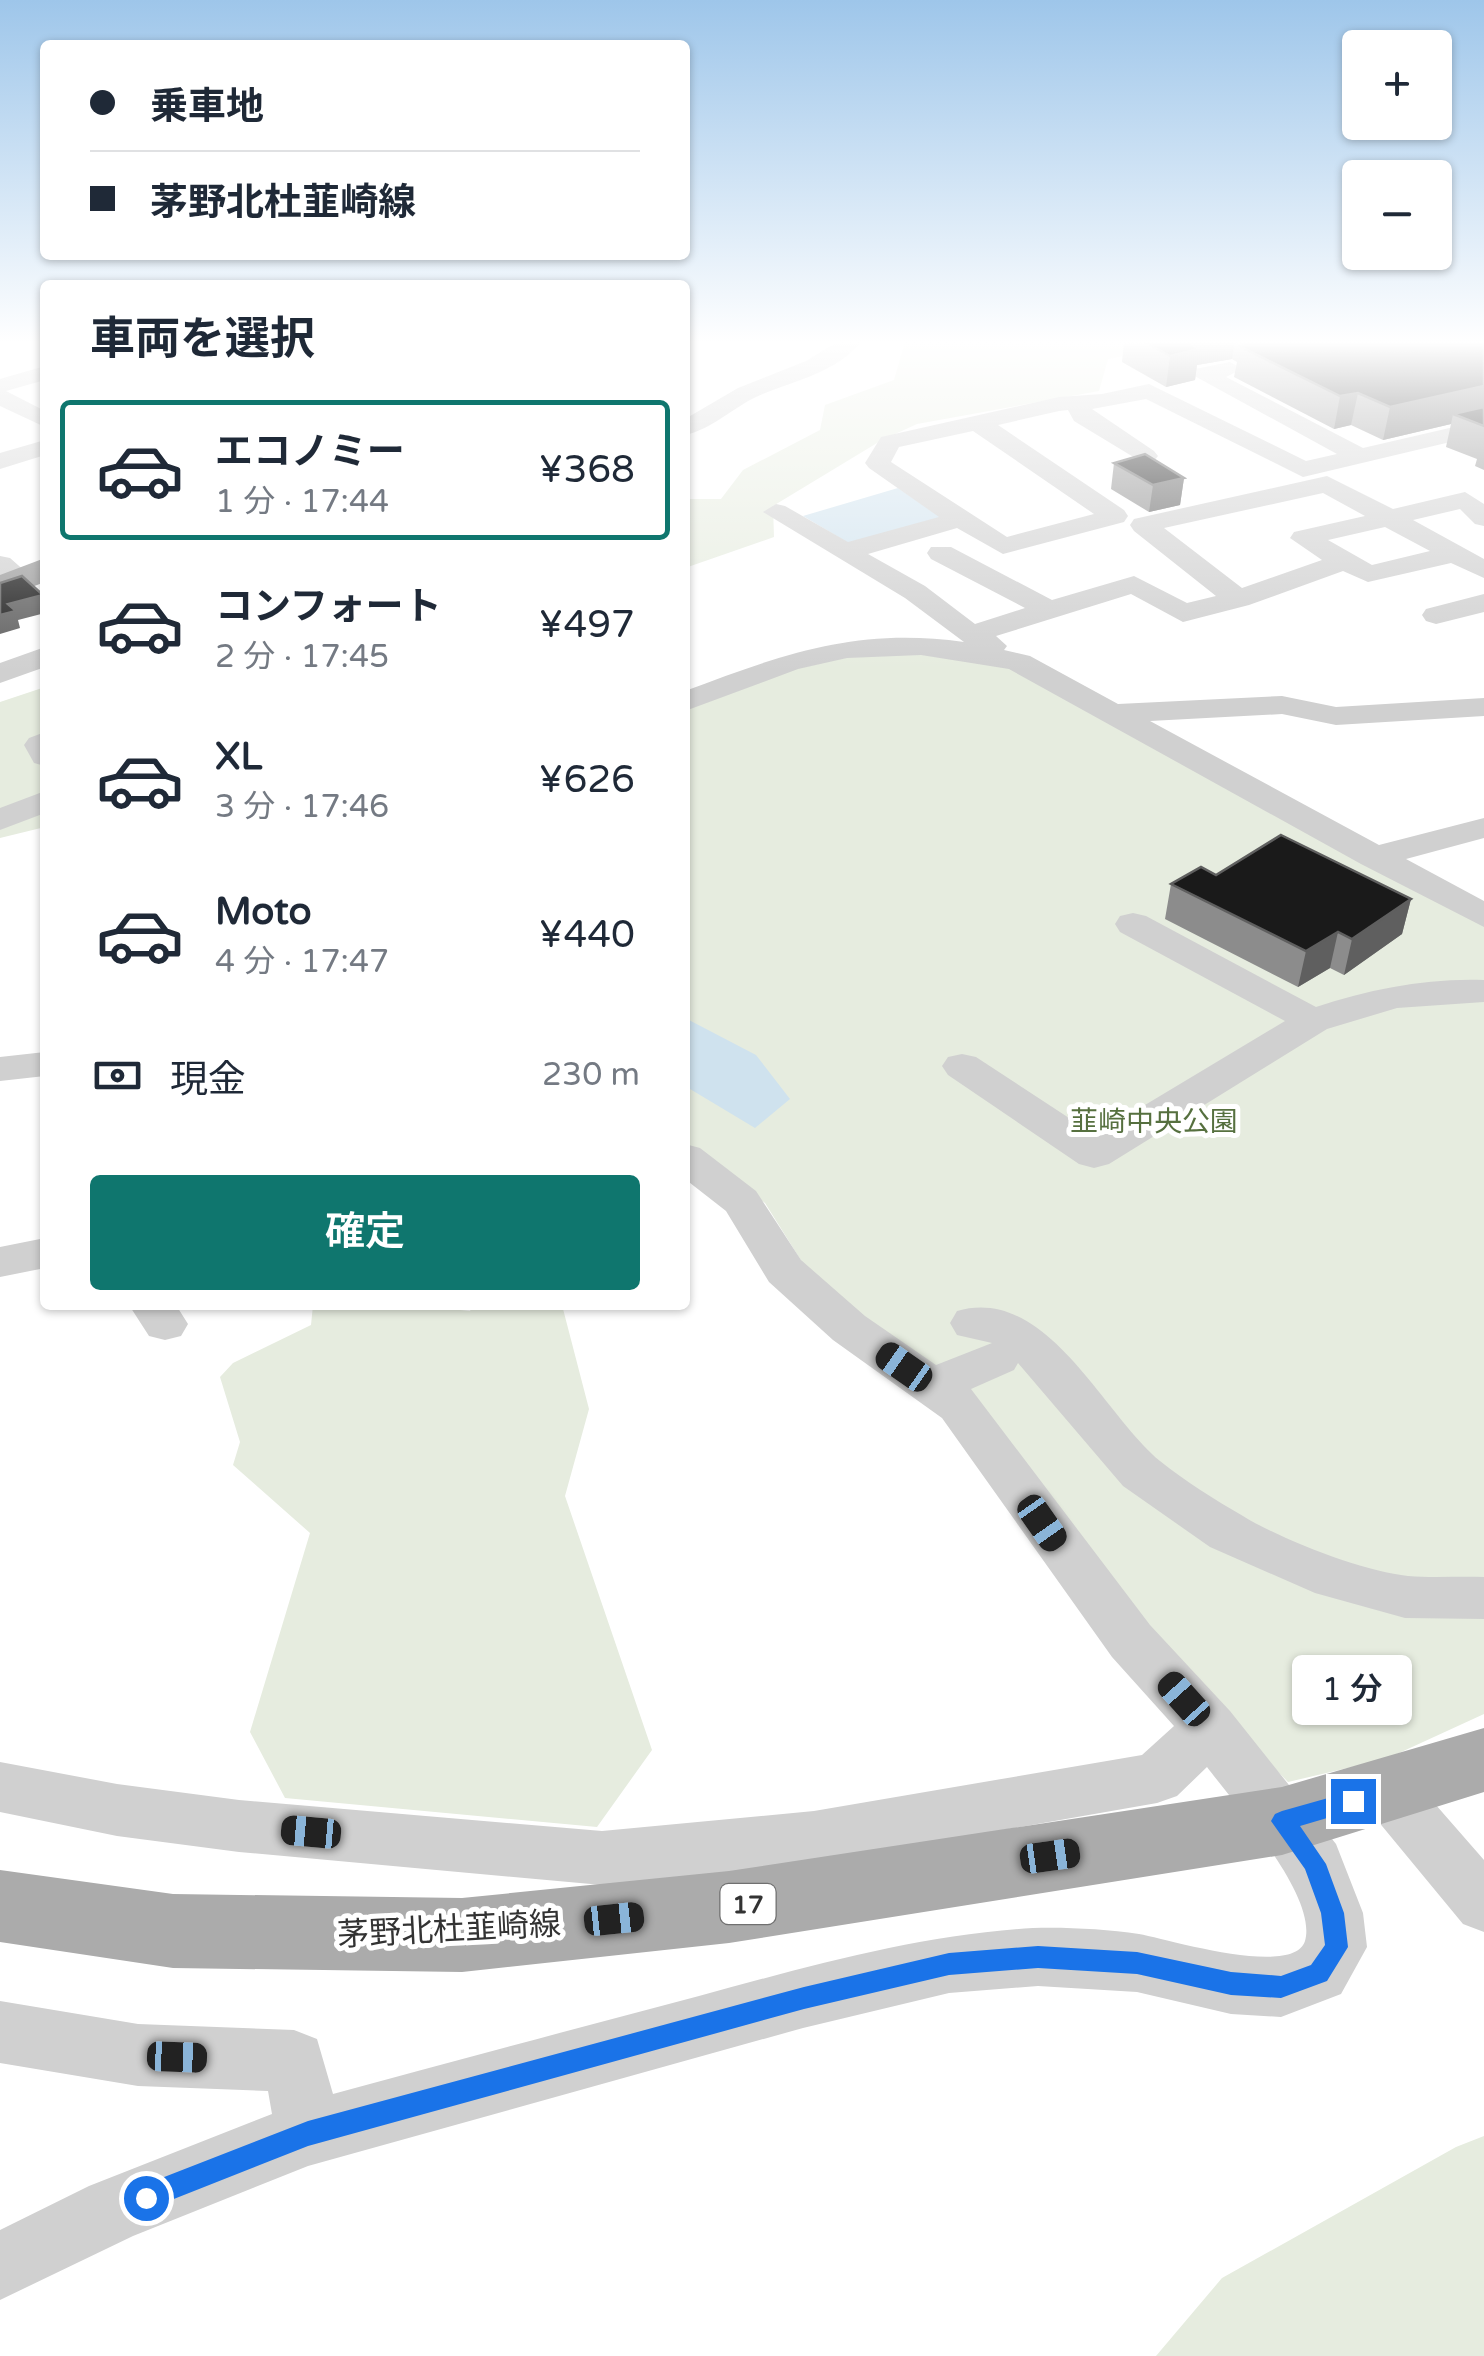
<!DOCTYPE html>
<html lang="ja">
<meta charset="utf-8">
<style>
:root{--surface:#fff;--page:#f2f2f3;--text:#1f2937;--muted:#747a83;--line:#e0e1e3;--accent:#0f766e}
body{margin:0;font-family:"Varela Round","Noto Sans JP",sans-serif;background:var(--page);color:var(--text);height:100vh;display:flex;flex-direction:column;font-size:38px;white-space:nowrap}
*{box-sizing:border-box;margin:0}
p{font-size:32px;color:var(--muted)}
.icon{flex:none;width:55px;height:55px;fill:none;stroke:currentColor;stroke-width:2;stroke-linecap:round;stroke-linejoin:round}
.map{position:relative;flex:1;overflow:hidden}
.drawer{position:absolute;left:40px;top:280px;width:650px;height:1030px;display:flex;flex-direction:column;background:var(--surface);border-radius:10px;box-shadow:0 2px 8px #0004}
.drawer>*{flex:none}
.hud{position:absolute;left:40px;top:40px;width:650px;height:220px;border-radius:10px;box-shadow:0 2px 8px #0004;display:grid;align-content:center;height:220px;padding:0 50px;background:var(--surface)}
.buttons{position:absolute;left:1342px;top:30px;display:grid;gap:20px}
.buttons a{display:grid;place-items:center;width:110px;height:110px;border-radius:10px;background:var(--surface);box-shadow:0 2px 8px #0004;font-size:50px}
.end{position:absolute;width:45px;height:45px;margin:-22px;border:12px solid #1a73e8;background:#fff;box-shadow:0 0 0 5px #fff}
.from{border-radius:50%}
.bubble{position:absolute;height:70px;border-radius:10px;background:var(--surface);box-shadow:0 2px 8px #0004;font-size:32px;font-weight:600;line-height:70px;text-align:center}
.car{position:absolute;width:30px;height:60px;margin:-30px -15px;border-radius:12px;box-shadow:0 0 8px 2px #0007;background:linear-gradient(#222 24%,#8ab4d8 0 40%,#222 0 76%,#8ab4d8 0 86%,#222 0)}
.hud b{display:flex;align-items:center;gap:35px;height:95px;font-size:38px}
.hud b+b{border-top:2px solid var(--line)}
.hud i{width:25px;height:25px;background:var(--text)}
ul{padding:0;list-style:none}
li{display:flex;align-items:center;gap:30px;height:140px;margin:0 20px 15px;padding:0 30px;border:5px solid transparent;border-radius:10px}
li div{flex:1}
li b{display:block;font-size:38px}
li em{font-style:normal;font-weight:600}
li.current{border-color:var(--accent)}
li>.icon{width:90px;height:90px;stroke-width:1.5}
h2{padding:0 50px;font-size:45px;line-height:120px}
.pay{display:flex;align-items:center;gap:25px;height:110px;padding:0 50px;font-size:38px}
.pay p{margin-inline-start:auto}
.cta{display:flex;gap:20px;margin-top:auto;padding:20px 50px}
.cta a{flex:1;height:115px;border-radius:10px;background:var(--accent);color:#fff;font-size:40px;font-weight:600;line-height:115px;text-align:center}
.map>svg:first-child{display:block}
</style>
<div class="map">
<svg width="1484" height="2356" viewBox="0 0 1484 2356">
<rect width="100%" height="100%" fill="#fff"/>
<!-- green -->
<path fill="#e6ecdf" d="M905,342h290l-87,17 -9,32 -182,33 -35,16 -109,66 1,31 -89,31v-69h36l22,-29 77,-40 5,-25 69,-25z
M880,649l106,10 45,17 453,249v789l-98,45 -98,23 -120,-122 -297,-327 -64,-63 -42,-67 -80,-58v-437l139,-50z
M45,687v140l-45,11v-136z
M313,1305h100l57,6 3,-6h89l27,104 -24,87 87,254 -55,77 -312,-29 -35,-66 60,-199 -77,-68 7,-23 -20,-65 13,-14 78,-38z
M1484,2136v220h-328l66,-78 234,-131z"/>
<!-- water -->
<path fill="#cfe2ee" d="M898,488l44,30 -90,27 -49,-29z
M687,1019l69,36 34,44 -35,29 -70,-42z"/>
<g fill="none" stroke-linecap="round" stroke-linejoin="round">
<!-- minor -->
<path fill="#d0d0d0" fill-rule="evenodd" d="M837,342h24c-26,32 -70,39 -105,55 -25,12 -44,32 -71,38v-16l53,-31 68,-27z
M1230,362l12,7 -16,8 137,71 121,-28v14l-181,43 -157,-78 -54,10 62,42 4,5 -4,5 -9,3 -71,-43 -6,-11 -9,1 -61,14 126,85 4,6 -4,6 -121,32 -46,-26 -89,26 57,32 50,38 50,-16 -94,-49 -4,-6 4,-6h20l101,53 82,-24 53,27 29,-7 -82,-65 -4,-6 4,-6 193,-43 66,33 72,-17 19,12v22l-9,-2 -15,-15 -47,11 71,39v19l-33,-15 -83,19 -25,-11 -94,34 -66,17 -52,-28 -135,42 11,10 -3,4 26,6 88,48 164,-8 54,11 148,-9v18l-148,9 -54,-11 -132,7 229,124 105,-27v20l-78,21 78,42v26l-123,-63 -352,-195 -88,-14 -74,3 -49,11 -113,42v-20c98,-37 172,-64 279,-49l-59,-44 -142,-86 13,-8 9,2 63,36 91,-25 -70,-49 -4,-5 16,-26 178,-40 43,-3 47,-10 157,77 31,-7 -146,-80 4,-5zM973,431l121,83 -87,23 -116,-75 8,-15zM1323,493l42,23 -71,16 -4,6 32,22 -80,28 -78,-60zM1385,527l45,24 -58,14 -44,-25z
M45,366v14l-39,11 39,20v16l-45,-21v-27z
M45,440v15l-45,14v-16z
M0,556l10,2 25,22 -4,6h-20l-11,-9z
M1484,594v18l-48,12 -10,-3 -4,-6 4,-6z
M45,647v20l-45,16v-20z
M45,732v34l-11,-3 -10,-18 5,-7z
M45,791v22l-45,17v-22z
M1133,913l13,3 170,91c55,-18 110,-29 168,-27v22l-87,6 -70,21 -218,135 -15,4 -15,-4 -131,-89 -6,-9 6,-9 14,-3 14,3 119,78 190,-114 -165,-89 -5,-8 5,-8z
M45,1052v24l-45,5v-24z
M685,1144l15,4 56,43 45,69 64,56 71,49 56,-22 -35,-8 -7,-12 7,-12c90,-26 145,102 203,150 25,20 55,39 83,55 37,23 121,56 165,60 25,2 51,0 76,1v42l-79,-1 -90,-25 -105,-46 -87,-61 -105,-123 -4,7 -43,19 179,236 80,86 106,133 27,69 4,34 -26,47 -60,23 -50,-3 -94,-22 -99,-6 -89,7 -146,35 -495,138 -175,70 -133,64v-70l89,-44 183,-72 -4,-23 -130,-5 -138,-23v-62l138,23 156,6 23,9 16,55c122,-33 244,-66 366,-98 110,-30 220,-61 334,-68 33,-1 73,1 106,6 28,5 154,44 166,7 13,-45 -71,-138 -98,-174l-30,29 -20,7 -343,60 -212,22 -363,-33 -122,-16 -117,-24v-50l117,22 122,16 363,31 212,-20 328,-56 32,-29 -62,-69 -170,-239 -109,-78 -64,-58 -43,-71 -41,-32z
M45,1238v30l-45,9v-30z
M129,1305h47l12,19 -7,12 -16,4 -16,-4z
M1388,1766l20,7 76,87v72l-21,-8 -95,-115 -9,-18 9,-18z"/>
<!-- major -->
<path fill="#ababab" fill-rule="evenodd" d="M1484,1728v64l-202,63 -553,88 -267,29 -289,-4 -173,-26v-72l173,24 289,4 267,-27 553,-84z"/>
<!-- highway -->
<path fill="#9a9a9a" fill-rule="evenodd" d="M45,558v24l-45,17v-24z"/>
</g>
<!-- wall -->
<path fill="#8c8c8c" d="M1124,342h360v128l-9,-4 2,-7 -31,-12 5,-23 -68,16 -32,-15 -17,4 -100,-52 3,-15 -5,-3 -35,6 -2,15 -29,7 -44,-25z
M1114,463l70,15 -4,27 -31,7 -38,-23z
M1216,875l195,24 -9,35 -58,41 -14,-7 -32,19 -133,-68 6,-35z"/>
<!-- shaded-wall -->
<path fill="#5f5f5f" d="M1193,342h42l-3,17 -35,6 -2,15 -29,7 4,-31z
M1484,386v30l-31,-2 -2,10 -68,16 7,-33z
M1358,393l-7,32 -17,4 6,-33z
M1184,478l-4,27 -31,7 4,-27z
M43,595l2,18 -27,7 2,8 -20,6v-19l8,-11z
M1411,899l-9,35 -58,41 8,-36z
M1338,932l-8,36 -32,19 8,-36z"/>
<!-- building -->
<path fill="#1a1a1a" stroke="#5f5f5f" stroke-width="2.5" d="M1144,342h49l-1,2 7,5 -29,7z
M1245,342h239v44l-94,21 -32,-14 -18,3 -101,-50z
M1484,407v19l-31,-12z
M1145,454l39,24 -31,7 -39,-22z
M22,576l21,19 -35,9 8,7 -16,4v-32z
M1281,835l130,64 -59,40 -14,-7 -32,19 -135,-67 30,-17 15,8z"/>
<!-- sky -->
<linearGradient id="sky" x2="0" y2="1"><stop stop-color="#9ec6ea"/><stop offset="0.51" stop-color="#fff"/><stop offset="1" stop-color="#fff" stop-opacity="0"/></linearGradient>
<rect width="1484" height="671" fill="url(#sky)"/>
<!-- route -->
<path fill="#1a73e8" d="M1353,1791l8,3 3,7 -3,7 -61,18 26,38 18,49 4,34 -21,34 -46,17 -50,-3 -94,-21 -99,-6 -89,7 -145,34 -496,137 -162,64 -10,-3 -3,-9 3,-10 172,-67 496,-134 145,-34 89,-7 99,6 94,20 50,4 30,-11 14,-20 -4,-32 -16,-44 -34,-48 4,-7 7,-3z"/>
<g text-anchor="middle" stroke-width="10" stroke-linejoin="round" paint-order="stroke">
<!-- shield labels -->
<rect fill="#fff" stroke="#707070" stroke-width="2.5" x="720.5" y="1884" width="55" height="40" rx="8"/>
<g font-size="25" font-weight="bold" fill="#333">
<text x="748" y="1913">17</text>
</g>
<!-- park labels -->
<g font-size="28" fill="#56703f" stroke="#fff">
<text x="1154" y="1131">韮崎中央公園</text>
</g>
<!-- near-street labels -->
<g font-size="32" fill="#333" stroke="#fff">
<text transform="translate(449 1929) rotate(-3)" y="11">茅野北杜韮崎線</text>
</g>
</g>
</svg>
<div class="buttons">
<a>+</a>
<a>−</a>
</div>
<i class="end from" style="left:146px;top:2198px"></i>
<i class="end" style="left:1353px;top:1801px"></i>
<div class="bubble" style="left:1292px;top:1655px;width:120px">1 分</div>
<i class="car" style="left:904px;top:1367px;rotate:305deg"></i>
<i class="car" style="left:1042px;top:1523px;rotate:145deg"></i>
<i class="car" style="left:1184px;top:1699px;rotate:318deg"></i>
<i class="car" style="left:311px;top:1832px;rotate:275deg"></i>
<i class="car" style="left:1050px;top:1856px;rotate:82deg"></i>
<i class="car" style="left:614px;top:1919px;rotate:84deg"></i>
<i class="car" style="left:177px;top:2057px;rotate:92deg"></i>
<div class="hud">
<b><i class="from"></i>乗車地</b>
<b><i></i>茅野北杜韮崎線</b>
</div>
<section class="drawer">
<h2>車両を選択</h2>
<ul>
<li class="current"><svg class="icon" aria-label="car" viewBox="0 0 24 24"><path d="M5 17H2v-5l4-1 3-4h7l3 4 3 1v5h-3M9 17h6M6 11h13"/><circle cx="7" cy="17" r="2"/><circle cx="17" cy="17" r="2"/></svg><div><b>エコノミー</b><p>1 分 · 17:44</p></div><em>¥368</em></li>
<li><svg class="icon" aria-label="car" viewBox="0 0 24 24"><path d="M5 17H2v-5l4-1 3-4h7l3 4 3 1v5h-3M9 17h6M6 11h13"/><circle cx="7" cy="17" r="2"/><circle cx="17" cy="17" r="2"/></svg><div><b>コンフォート</b><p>2 分 · 17:45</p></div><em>¥497</em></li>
<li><svg class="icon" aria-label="car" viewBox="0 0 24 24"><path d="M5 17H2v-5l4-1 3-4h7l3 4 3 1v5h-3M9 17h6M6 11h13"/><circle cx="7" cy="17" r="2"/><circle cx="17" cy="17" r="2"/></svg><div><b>XL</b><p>3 分 · 17:46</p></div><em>¥626</em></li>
<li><svg class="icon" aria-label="car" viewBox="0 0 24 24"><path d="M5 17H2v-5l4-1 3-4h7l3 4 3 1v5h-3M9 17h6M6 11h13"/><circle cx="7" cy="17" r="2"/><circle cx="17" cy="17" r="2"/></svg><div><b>Moto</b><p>4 分 · 17:47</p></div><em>¥440</em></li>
</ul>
<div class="pay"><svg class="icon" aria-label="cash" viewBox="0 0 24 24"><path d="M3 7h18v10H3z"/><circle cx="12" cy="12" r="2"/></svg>現金<p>230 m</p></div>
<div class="cta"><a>確定</a></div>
</section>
</div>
